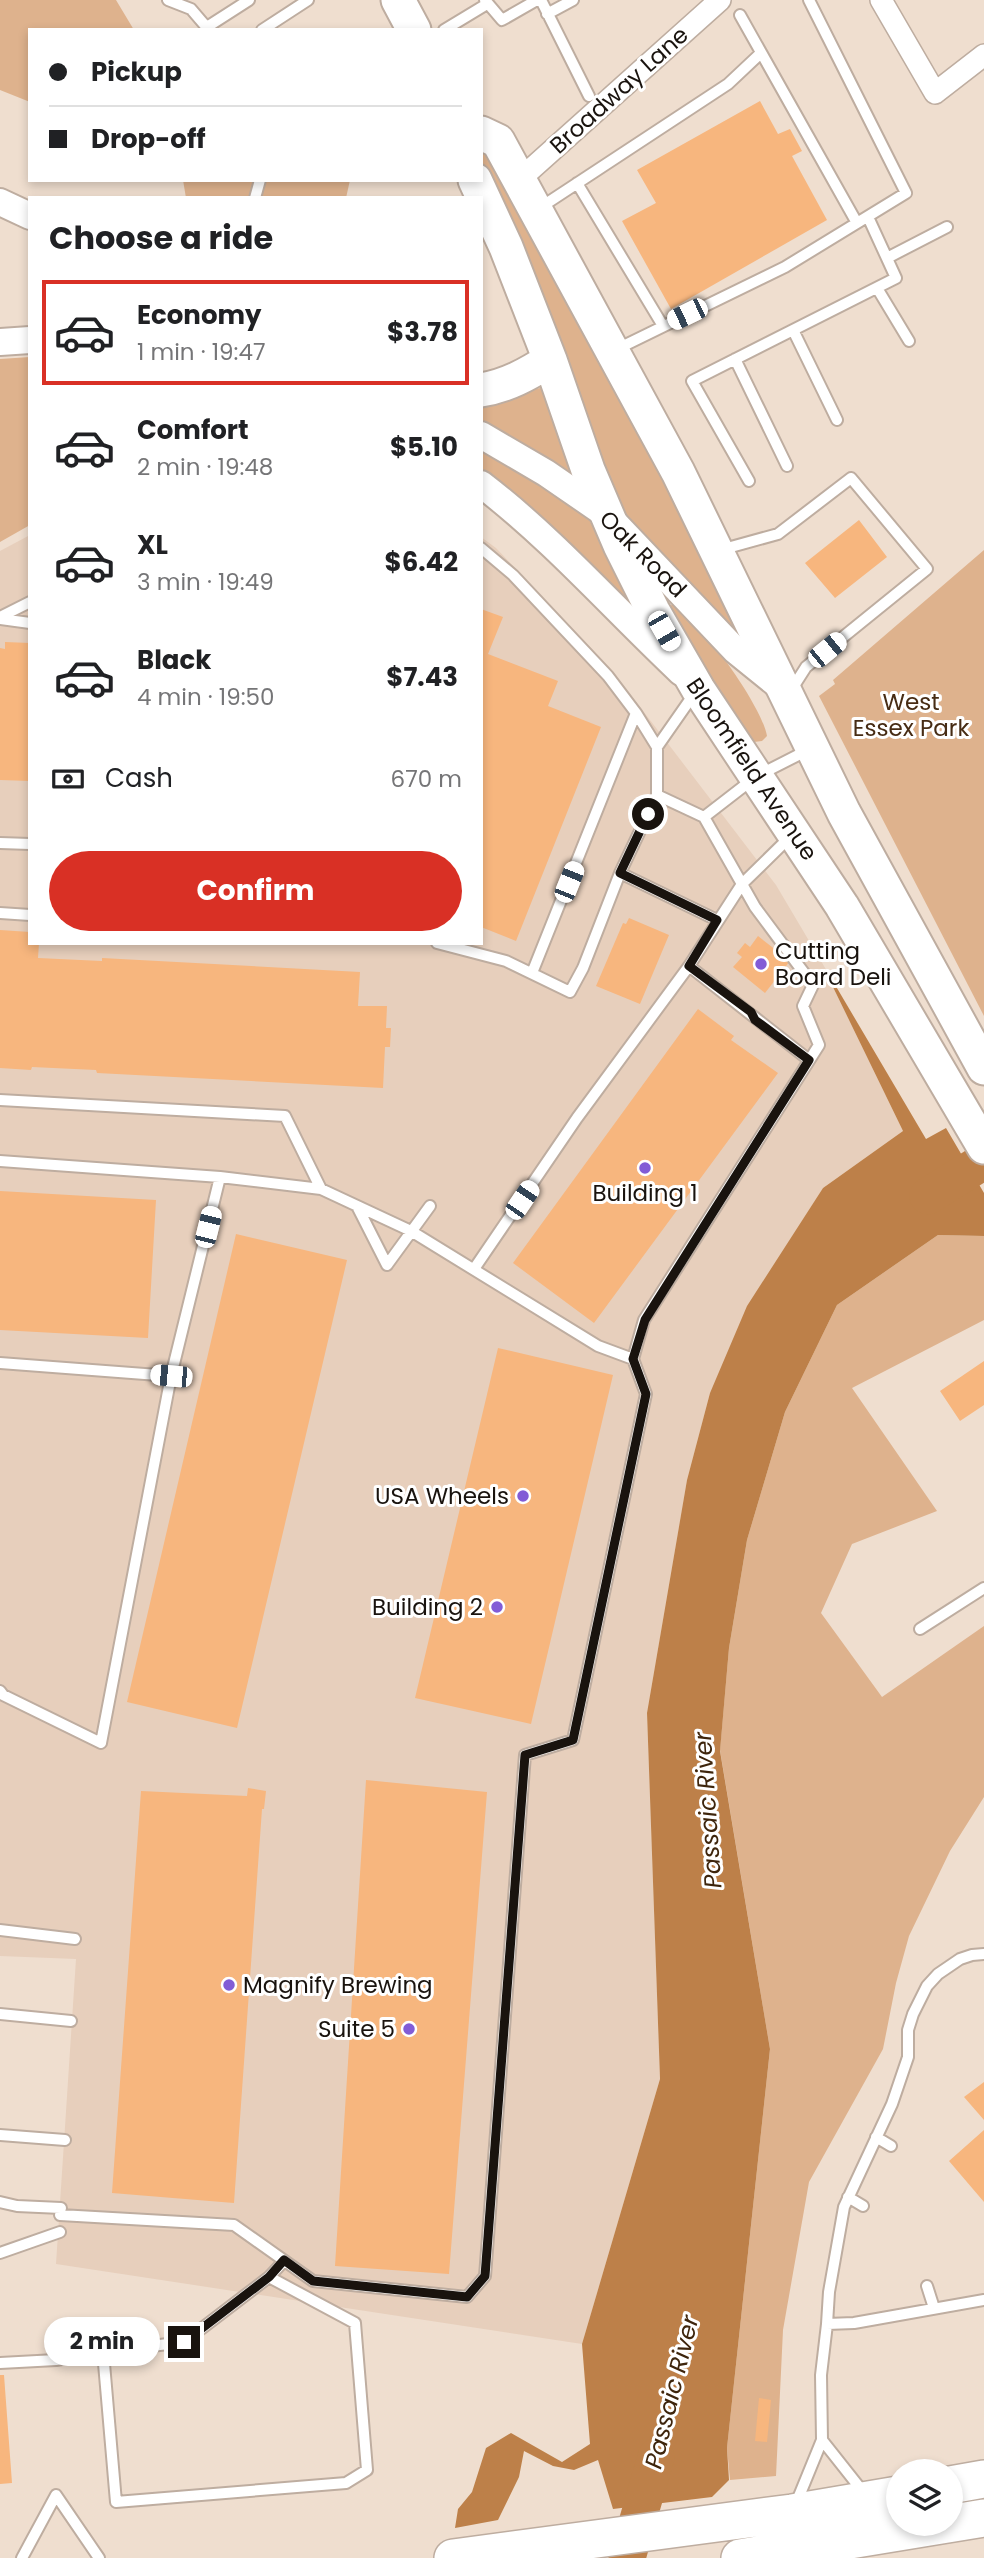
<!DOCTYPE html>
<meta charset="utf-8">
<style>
:root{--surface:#fff;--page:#f2f2f2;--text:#202124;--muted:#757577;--line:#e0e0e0;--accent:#d93025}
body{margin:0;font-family:Poppins,sans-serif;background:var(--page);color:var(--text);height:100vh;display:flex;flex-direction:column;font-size:26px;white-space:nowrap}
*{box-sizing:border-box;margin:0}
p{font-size:23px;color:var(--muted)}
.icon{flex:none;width:38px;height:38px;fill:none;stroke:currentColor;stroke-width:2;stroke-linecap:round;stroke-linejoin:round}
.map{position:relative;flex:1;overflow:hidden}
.sheet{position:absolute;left:28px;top:196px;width:455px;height:749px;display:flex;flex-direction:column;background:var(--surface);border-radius:0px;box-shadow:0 4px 10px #0003}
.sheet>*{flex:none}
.guide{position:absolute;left:28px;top:28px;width:455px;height:154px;border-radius:0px;box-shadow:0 4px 10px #0003;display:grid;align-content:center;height:154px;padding:0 21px;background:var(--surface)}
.buttons{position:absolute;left:886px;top:2459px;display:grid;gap:14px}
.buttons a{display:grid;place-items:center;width:77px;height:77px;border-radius:50%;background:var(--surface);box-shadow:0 4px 10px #0003;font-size:35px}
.end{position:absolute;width:32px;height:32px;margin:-16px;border:9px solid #19130e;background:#fff;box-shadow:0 0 0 4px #fff}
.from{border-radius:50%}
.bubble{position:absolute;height:49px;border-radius:24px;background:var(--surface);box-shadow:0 4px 10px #0003;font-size:23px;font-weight:700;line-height:49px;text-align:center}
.car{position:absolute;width:21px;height:42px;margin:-21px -10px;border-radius:9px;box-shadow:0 0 5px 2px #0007;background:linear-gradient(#fff 24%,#345 0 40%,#fff 0 76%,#345 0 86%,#fff 0)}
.guide b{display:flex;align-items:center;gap:24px;height:66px;font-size:26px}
.guide b+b{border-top:2px solid var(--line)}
.guide i{width:18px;height:18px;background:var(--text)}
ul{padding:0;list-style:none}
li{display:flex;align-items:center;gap:21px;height:105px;margin:0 14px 10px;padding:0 7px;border:4px solid transparent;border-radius:0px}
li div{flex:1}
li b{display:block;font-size:26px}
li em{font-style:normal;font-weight:700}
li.active{border-color:var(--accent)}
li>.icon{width:63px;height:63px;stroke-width:1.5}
h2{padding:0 21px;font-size:32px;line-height:84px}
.pay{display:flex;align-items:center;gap:18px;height:77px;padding:0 21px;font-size:26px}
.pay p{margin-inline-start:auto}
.button{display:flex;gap:14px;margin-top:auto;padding:14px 21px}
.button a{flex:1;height:80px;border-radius:42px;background:var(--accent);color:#fff;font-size:28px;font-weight:700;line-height:80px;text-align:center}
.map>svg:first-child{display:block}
</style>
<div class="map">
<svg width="984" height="2558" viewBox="0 0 984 2558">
<rect width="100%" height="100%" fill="#efdecf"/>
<!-- built -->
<path fill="#e7cfbc" d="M30,535v408h451v-406l15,11 115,121 165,216 58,98 -2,2 71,146 -80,57 -34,54 -79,151 -23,87 -40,233 13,366 -78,265 -526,-80 20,-305 -76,-3v-1405z"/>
<!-- green -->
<path fill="#deb28d" d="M0,0h116l18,30h-104v72l-30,-12z
M483,147l136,240 126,254 -123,-123 -141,-352z
M183,180h167l-4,18h-160z
M30,357v168l-30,17v-183z
M540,388l3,1 32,89 -94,-53v-24z
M481,447l79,51 30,23 46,90 -134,-126 -21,-16z
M984,550v466l-165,-320 16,-12 -2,-4z
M674,603c26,18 88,102 93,133l-5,5 -8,1 -8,-7 -38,-56 -39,-72z
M938,1235l46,1v84l-132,68 85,123 -85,33 -31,69 61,84 102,-71v171l-34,54 -41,85 -13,47 -13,66 -74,133 -26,148 -7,146 -46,4 -3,-32 43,-399 -50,-299 9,-102 18,-108 38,-128 52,-107z"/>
<!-- water -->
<path fill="#bd8049" d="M834,983l92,156 20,-11 38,65v43l-46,-1 -101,70 -52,107 -38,128 -18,108 -9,103 50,298 -43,399 2,32 -17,17 -99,12 -15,-49 -24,10 -21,-4 -29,-15 -5,26 -21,43 -43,8 3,-19 14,-17 14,-44 25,-15 51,29 28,-18 -8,-100 78,-265 -13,-366 40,-233 23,-87 37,-87 76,-118 80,-57 -71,-146z"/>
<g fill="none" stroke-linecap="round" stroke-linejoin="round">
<!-- river -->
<path stroke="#bd8049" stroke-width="37" d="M928,1196l56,-35
M627,2558l29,-101"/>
</g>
<!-- building -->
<path fill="#f7b67e" d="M760,101l18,33 12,-5 12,22 -10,5 35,64 -156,89 -49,-88 34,-18 -19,-33z
M859,520l28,37 -52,41 -30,-35z
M481,609l22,8 -15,37 70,27 -10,25 53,21 -85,214 -35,-14z
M5,642l25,1v138l-30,-1v-132l5,1z
M629,918l40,17 -29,69 -44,-18 27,-63 3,1z
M0,930l30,2v11h9l-1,15 64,3v-3l258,14 -2,34h29l-1,22h5l-1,19h-5l-2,41 -286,-15 -1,-3 -64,-3 -1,3 -31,-2z
M758,936l32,25 -25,32 -32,-26 9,-10 -5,-4 8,-10 5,4z
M698,1009l36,27 -3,4 47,33 -184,250 -81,-60z
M0,1191l156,9 -8,138 -148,-8z
M236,1234l111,26 -110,468 -110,-26z
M498,1348l115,27 -82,349 -116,-26z
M984,1361v44l-24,16 -20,-30z
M366,1780l121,12 -38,482 -114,-8z
M248,1788l18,3 -2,18h-2l-28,394 -122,-10 29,-402 106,5z
M984,2082v38l-20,-23z
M984,2130v72l-35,-41z
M0,2375h4l8,108 -12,1z
M759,2398l12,2 -4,42 -12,-1z"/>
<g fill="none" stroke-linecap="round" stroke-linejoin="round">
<!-- service casing -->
<g stroke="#beada0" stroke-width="14">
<path id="service" d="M168,0l23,9 18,21
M485,0l17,20 35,-20
M541,0l48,96
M547,14l26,-14
M740,15l117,208 49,-30 -97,-193
M207,27l42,-27
M262,30l46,-30
M444,30l43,-26
M577,183l86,143
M255,198l5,-18
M538,209l190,-125 33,-31
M887,258l60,-31
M877,288l32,53
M793,330l44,90
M615,350l170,-83 72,-44
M735,359l52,107
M749,481l-57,-100 204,-103 -28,-61
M720,550l58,-16 73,-56 76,91 -121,98 -16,25
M0,617l30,-15
M0,619l30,4
M657,747l37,-53
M704,817l53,-41 53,-27
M0,843l30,1
M620,873l97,47
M0,913l30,2
M437,943l69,18 64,31 13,-24 37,-95 37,-78
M689,966l120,94
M532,973l104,-260
M0,1100l285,16 36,73
M0,1161l220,16 101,12 90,42 187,115 35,13
M357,1206l30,59
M387,1265l43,-59
M474,1269l103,-151 112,-152 53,-82 50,-49
M0,1363l171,13
M920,1629l64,-41
M0,1691l3,4 98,48 70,-367 49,-199
M0,1930l75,9
M0,2014l71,7
M0,2135l65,5
M876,2137l15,9
M848,2197l15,9
M0,2202l17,4 44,2
M60,2215l174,10 79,56 154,16 18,-21 40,-521 48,-15 73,-346 -13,-35 11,-39 175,-275 -16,-39 10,-21 -58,-78 -51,-90 -47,-22v-48l-21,-34 -28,-37 -95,-101 -32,-27
M0,2253l60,-21
M927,2286l7,22
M827,2324l2,-32 15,-85 48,-103 16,-47v-27l5,-16 14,-28 11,-12 22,-15 12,-4 12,-1
M103,2352l81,-10 85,-65
M0,2363l56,-3 47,-8 13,150 230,-19 21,-13 -12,-147 -86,-46 15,-16
M822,2440l42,53
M795,2506l27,-66 -1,-65 6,-51 27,-1 130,-23
M22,2558l34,-63 43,63"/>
</g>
<!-- minor casing -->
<g stroke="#beada0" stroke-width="24">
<path id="minor" d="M881,0l54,93 49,-38
M519,180l201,-180"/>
</g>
<!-- tertiary casing -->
<g stroke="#beada0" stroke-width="30">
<path id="tertiary" d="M0,202l30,14
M0,342l30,-2
M481,435l65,38 61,42 129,136 47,38
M481,484c73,56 133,125 200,188"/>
</g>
<!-- primary casing -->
<g stroke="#beada0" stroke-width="37">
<path id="primary" d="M398,0l16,30
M481,133l17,8 180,331 166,341 140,255
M475,180l31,67 44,113 38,110 32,75 33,66 45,78 144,217 142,241
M481,390c26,-4 47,-16 69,-30"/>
</g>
<!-- trunk casing -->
<g stroke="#beada0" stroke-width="40">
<path id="trunk" d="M950,2485l34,-6
M453,2558l339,-45 106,-18
M740,2558l244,-40"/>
</g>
<!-- service -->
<use href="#service" stroke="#fff" stroke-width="10"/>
<!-- minor -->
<use href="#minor" stroke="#fff" stroke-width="21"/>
<!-- tertiary -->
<use href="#tertiary" stroke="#fff" stroke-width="26"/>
<!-- primary -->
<use href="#primary" stroke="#fff" stroke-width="33"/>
<!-- trunk -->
<use href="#trunk" stroke="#fff" stroke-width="37"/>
</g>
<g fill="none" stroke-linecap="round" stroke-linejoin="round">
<!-- route -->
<path stroke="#19130e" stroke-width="9" d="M184,2342l85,-65 15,-17 29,21 154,16 18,-21 40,-521 48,-15 73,-346 -13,-35 12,-39 164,-260 -54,-40 -4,-8 -62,-46 28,-46 -97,-47 28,-59"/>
</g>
<!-- markers -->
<g fill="#825cd6" stroke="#fff" stroke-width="2.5">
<circle cx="761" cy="964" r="7"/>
<circle cx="645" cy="1168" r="7"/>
<circle cx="523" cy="1496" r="7"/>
<circle cx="497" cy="1607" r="7"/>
<circle cx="229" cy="1985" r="7"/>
<circle cx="409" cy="2029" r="7"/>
</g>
<g text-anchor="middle" stroke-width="6" stroke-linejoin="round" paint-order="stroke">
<!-- street labels -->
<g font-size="23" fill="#19130e" stroke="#fff">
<text transform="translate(619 90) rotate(-42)" y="8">Broadway Lane</text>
<text transform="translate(643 554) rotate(45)" y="8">Oak Road</text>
<text transform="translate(752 769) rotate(56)" y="8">Bloomfield Avenue</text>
</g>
<!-- park labels -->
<g font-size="23" fill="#472c14" stroke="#fff">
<text x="911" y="710">West<tspan x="911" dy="26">Essex Park</tspan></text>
</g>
<!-- poi labels -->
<g font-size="23" fill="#19130e" stroke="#fff" text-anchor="end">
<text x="775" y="959" text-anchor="start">Cutting<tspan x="775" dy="26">Board Deli</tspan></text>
<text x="645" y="1201" text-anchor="middle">Building 1</text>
<text x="509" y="1504">USA Wheels</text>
<text x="483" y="1615">Building 2</text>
<text x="243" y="1993" text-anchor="start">Magnify Brewing</text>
<text x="395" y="2037">Suite 5</text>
</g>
<!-- water labels -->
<g font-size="24" font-style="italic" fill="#3e250c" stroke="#fff">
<text transform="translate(708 1810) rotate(-94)" y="8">Passaic River</text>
<text transform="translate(672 2392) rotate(-76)" y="8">Passaic River</text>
</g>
</g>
</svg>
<div class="buttons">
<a><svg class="icon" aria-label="layers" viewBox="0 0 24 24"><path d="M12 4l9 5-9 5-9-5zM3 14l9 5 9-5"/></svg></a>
</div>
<i class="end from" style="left:648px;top:814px"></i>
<i class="end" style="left:184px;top:2342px"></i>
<div class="bubble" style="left:44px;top:2317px;width:116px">2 min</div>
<i class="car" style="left:687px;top:314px;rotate:244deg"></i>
<i class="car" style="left:664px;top:631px;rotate:150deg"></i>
<i class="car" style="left:827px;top:650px;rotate:51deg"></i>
<i class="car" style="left:569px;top:882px;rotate:22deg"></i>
<i class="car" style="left:522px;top:1200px;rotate:34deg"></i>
<i class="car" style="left:208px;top:1227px;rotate:14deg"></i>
<i class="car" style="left:171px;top:1376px;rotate:275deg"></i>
<div class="guide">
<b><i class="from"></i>Pickup</b>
<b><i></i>Drop-off</b>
</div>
<section class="sheet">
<h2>Choose a ride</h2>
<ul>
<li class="active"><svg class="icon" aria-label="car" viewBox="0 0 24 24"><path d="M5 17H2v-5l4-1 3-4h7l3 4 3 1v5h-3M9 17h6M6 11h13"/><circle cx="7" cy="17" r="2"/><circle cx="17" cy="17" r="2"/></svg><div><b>Economy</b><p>1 min · 19:47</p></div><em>$3.78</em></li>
<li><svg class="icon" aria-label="car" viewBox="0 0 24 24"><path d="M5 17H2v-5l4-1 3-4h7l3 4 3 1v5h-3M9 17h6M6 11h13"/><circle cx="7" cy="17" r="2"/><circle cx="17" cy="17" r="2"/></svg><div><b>Comfort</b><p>2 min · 19:48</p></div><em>$5.10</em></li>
<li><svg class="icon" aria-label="car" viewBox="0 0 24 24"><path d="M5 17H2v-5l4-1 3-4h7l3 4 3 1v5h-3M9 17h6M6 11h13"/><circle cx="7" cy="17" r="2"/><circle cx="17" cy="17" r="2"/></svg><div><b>XL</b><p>3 min · 19:49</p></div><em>$6.42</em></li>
<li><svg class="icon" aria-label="car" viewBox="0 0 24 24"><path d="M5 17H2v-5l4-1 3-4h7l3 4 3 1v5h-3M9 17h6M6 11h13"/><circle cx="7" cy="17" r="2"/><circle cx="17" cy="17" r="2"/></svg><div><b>Black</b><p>4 min · 19:50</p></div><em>$7.43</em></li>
</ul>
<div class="pay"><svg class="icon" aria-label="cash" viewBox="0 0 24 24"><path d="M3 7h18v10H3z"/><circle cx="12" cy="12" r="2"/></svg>Cash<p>670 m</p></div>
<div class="button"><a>Confirm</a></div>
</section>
</div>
